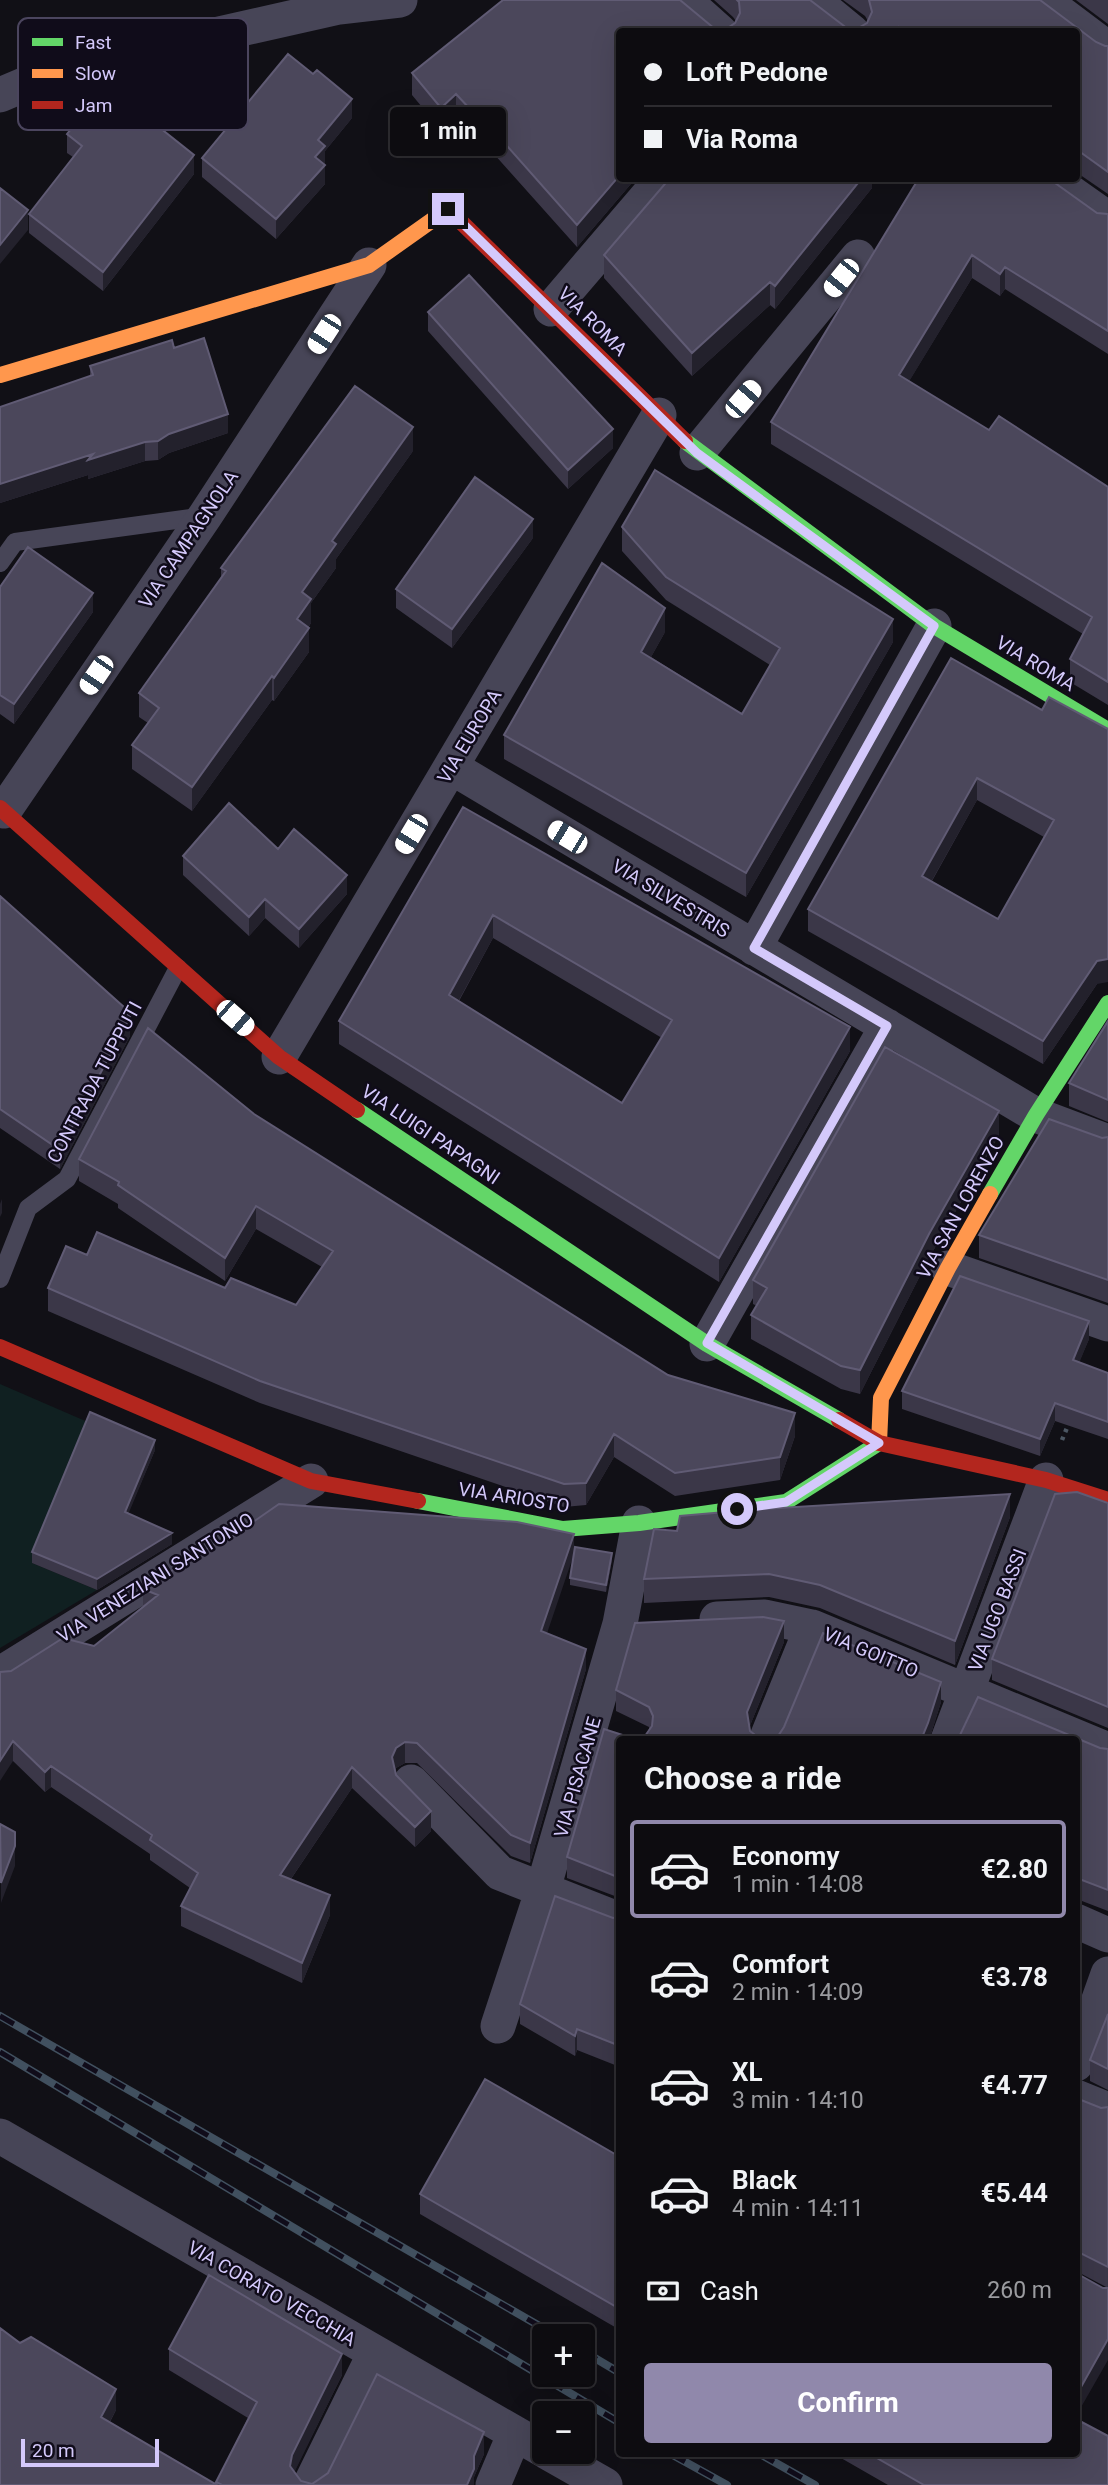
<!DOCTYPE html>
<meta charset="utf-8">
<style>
:root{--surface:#0d0c10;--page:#1b1a1e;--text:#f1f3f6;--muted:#9a9b9f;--line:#2d2c30;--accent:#9088ab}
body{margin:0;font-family:Roboto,sans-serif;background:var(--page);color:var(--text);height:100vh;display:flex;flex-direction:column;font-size:26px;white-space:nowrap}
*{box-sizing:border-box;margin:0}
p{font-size:23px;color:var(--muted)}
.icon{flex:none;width:38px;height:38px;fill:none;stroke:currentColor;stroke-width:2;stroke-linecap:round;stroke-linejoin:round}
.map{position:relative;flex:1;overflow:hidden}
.panel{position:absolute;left:616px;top:1736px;width:464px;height:721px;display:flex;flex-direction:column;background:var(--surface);border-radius:7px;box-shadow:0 7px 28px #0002,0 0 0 2px var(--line)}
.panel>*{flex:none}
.guide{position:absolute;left:616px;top:28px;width:464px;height:154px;border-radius:7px;box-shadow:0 7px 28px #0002,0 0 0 2px var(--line);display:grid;align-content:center;height:154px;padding:0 28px;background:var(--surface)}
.fabs{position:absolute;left:532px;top:2324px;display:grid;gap:14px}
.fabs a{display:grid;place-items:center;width:63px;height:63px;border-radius:7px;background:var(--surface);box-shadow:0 7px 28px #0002,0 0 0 2px var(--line);font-size:35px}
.scale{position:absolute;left:21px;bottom:18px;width:138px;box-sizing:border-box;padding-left:7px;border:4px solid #d4c9fb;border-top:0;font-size:19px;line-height:24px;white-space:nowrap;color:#d4c9fb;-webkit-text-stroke:5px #100c1a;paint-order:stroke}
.end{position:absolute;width:32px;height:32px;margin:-16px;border:9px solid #d4c9fb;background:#111;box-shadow:0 0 0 4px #111}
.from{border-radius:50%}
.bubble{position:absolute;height:49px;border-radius:7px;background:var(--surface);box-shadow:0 7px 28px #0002,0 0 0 2px var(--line);font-size:23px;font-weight:700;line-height:49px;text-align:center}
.car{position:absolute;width:21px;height:42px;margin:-21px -10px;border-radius:9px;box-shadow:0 0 5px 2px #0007;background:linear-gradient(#fff 24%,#345 0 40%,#fff 0 76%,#345 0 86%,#fff 0)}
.guide b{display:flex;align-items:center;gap:24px;height:66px;font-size:26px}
.guide b+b{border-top:2px solid var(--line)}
.guide i{width:18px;height:18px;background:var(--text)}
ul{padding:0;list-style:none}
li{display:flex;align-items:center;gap:21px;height:98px;margin:0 14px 10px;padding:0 14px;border:4px solid transparent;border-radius:7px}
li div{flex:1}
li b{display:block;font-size:26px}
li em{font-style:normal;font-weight:700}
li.on{border-color:var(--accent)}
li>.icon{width:63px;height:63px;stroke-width:1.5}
h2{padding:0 28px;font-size:32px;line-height:84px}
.pay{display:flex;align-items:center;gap:18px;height:77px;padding:0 28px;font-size:26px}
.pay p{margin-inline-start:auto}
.action{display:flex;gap:14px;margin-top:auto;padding:14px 28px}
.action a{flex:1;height:80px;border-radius:7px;background:var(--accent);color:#fff;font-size:28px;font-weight:700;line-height:80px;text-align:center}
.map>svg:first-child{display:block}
</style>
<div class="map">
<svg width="1108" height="2485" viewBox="0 0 1108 2485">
<rect width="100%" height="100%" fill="#111016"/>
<!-- green -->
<path fill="#102021" d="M0,1384l90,39 -58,140 65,27 -97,58z"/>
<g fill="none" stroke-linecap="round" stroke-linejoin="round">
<!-- path -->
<path stroke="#4b5662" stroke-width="4.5" stroke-dasharray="3.5 5" stroke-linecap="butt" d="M1062,1440l7,-17"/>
<!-- lane -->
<path stroke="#474557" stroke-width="18" d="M0,563l15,-21 190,-26
M0,1279l28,-71 39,-29 111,-211"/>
<!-- street -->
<path stroke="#474557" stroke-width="35" d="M684,0l36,32
M813,0l39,32
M1043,0l65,49
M0,95l59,-25 280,-63 61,-7
M1050,178l58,41
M551,309l112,-131
M697,453l161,-196
M451,767l585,348 72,27
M4,811l201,-295 164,-251
M754,948l180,-322
M279,1057l380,-642
M948,1268l160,56
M707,1344l180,-318
M717,1619l48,-2 47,10 296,123
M0,1674l311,-193
M766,1740l46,-113
M948,1740l98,-260
M411,1782l89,91 120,47
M1076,1921l32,14
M498,2026l45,-137 77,-265 19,-101
M1076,2064l32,-90
M1076,2097l32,13
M0,2136l544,314
M547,2452l58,33
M310,2485l65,-132
M493,2485l22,-52"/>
<!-- fast -->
<path stroke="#63d668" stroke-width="16" d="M685,441l249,185 174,104
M357,1110l350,234 132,76
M990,1194l46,-79 72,-112
M418,1501l145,28 76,-6 147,-21 93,-59"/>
<!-- slow -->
<path stroke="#ff974d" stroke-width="16" d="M0,375l369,-110 79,-56 9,9
M879,1443l2,-45 67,-130 42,-74"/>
<!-- jam -->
<path stroke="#b3261e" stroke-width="16" d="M457,218l228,223
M0,808l279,249 78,53
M0,1347l311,134 107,20
M839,1420l40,23 167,37 62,20"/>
<!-- rail casing -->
<g stroke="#41505f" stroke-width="8">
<path id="rail" d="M0,2016l557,320
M0,2052l620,371
M583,2351l37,22
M671,2454l56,31
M760,2454l55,31"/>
</g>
<!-- rail -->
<use href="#rail" stroke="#100c1a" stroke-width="5" stroke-dasharray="16" stroke-linecap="butt"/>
</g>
<!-- wall -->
<path fill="#3b3748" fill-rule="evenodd" d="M503,0h177l35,29h11l9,-6 1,-2 -3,-4 -19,-17h96l38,29 10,-1 9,-5 1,-2 -3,-5 -22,-16h197l56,42 9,4h3v148l-32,-22v-140h-456v146h16l-59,69 -92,-103 -2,2 -27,-29 -15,13 -29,-35v-22z
M1076,0h32v24z
M352,118l-27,33v33l-49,55 -74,-62v-19z
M67,134l127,40 -91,117 -74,-58v-19l44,-57 -6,-4z
M872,178v10l-97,121 -5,-4 -78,71 -88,-98v-23z
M919,178l178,35 11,1v140l-103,-65 -5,7 -28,-18 -63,103 80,49 119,57v218l-38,-23v-23l13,-25 -312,-190v-22z
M428,312l185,136 -45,41 -140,-158z
M174,348l54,85 -59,20 -11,7 -13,1 -57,18v-4l-88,28v-96l90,-31v-10z
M413,451l-77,108v9l-25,35v20l-3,5 1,24 -35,49 -2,-1 -80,111 -60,-42v-24l16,-22 -9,-6v-24l82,-115v-10z
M622,527l271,115 -147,255 -242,-138v-24l161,-103 -14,25 91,57 28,-49 -104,-65 -44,-49z
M533,538l-81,110 -56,-40v-19z
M0,587l93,25 -79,112 -14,-10z
M1042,710l65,19 -10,255 -54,80 -235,-133v-22zM977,800l67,37 -46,82 -66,-38z
M463,807l387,244 -131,231 -380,-238v-23zM493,938l169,100 -40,65 -163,-102z
M278,849l69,45 -48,54 -34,-30 -16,18 -66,-61v-19z
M0,896l125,117 5,23 -70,133 -60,-41z
M1108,1021v101l-39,-16v-23z
M254,1114l414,261 127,61 -15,44 -105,16 -61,-39 -28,48 -22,2 -304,-104 -212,-92v-23l39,-33 209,50 26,-38 -66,-38 -31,52 -107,-73v-4l-39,-23v-22z
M999,1135l-70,123 -69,136 -19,-5 -90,-50v-24l6,-9 -4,-2v-24z
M1108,1137v166l-129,-45v-23l123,-97z
M1089,1339l-10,23 29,11v66l-53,-18 -15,35 -138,-47v-18z
M155,1450l-27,63 44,31 -75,46 -65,-27v-11z
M1108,1503v225l-116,-48v-21z
M732,1508l33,1 245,8 -55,148 -135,-57 -51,-11 -125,6v-24l33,-48 55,-20z
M220,1545l327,88 39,36 -56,194 -19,-7 -94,-93h-12l-9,5 -1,3 1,4 35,56 -16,16 -63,-59 -61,91 39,36 -28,68 -121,-57v-20l9,-18 -40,-28v-6l-99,-67 -6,5 -32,-31 -2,-90 83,-25 49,-39v-18z
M612,1560l-6,32 -36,-7v-7z
M763,1617l21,4v21l-35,86 1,3 9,7 19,-2 6,-9 39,-94 118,49v20l-12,38h-309v158l-53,-20v-21l37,-128 31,10 10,-3 4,-7v-2l-33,-16v-21l19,-67z
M978,1697l122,51 8,1v162l-26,-10h-6v-161h-116v-5z
M620,1917v150l-43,-17 -2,6 -55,-32v-20l93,-86z
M1108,2014v76l-18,-9v-21z
M1076,2098l25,10 7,-1v181l-32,-17z
M620,2157v173l-200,-116v-20z
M20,2343l96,67 -6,12 106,62v-2l32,-64 -79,-48v-21l173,26 -48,97 7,9 11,3 172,-30 -10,23v8h-474z
M834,2454h242l32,31h-220z"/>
<!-- shaded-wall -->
<path fill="#23212c" d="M456,94v23l-15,13v-22z
M352,99v19l-27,33v33l-49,55v-20l39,-62 3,-17z
M485,121v23l-2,2v-23z
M194,155v19l-91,117v-19z
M620,175v3h16l-59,69v-22z
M862,178h10v10l-97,121v-23z
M28,210v20l-28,34v-19z
M972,255v23l-73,120v-23z
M1005,267v22l-5,7v-22z
M770,282v23l-78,71v-23z
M228,414v19l-59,20 -11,7v-19l11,-7z
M413,427v24l-77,108v9l-25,35v20l-14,20v-24l5,-27 30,-51z
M613,429v19l-45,41v-19z
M145,442v19l-57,18v-4l-88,28v-19l93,-30z
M533,519v19l-81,110v-19z
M93,593v19l-79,112v-20z
M665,608v24l-24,43v-23z
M893,619v23l-147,255v-24z
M309,628v24l-35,49v-23z
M272,676v24l-80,111v-24z
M977,778v22l-55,98v-22z
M347,875v19l-48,54v-19z
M265,899v19l-16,18v-19z
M493,915v23l-44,80v-23z
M1108,959v23l-11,2 -54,80v-23l54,-80z
M125,1008v18l5,-9v19l-70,133v-19z
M850,1027v24l-131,231v-24z
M999,1111v24l-70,123 -69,136v-24l69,-136z
M2,1199v14l-2,4v-13z
M256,1206v23l-31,52v-23z
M1089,1321v18l-16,39v-18z
M1055,1403v18l-15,35v-17z
M795,1413v23l-15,44v-23z
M614,1434v23l-28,48v-22z
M155,1440v10l-30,72v-10z
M1010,1494v23l-55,148v-24z
M172,1533v11l-75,46v-11z
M574,1534v20l-33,97v-20z
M612,1553v7l-6,32v-7z
M784,1621v21l-37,91v-21z
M586,1649v20l-56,194v-20z
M941,1682v20l-12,38h-8z
M13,1741v20l-13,20v-20z
M405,1742v21l-9,5 -4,9v-20l4,-9z
M51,1766v21l-6,5v-20z
M352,1767v21l-72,107v-20z
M431,1811v20l-16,16v-20z
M15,1846v20l-14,37v-20z
M330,1895v20l-28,68v-20z
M577,2029v21l-2,6v-20z
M1108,2339v21l-32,56v-20z
M342,2354v21l-50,102 -2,-11 2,-11z
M116,2389v21l-15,28v-21z
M484,2432v22l-10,23v8h-7l7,-29z"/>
<!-- building -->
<path fill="#4b475b" stroke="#605b74" stroke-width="2" fill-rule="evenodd" d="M503,0h177l35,29h11l9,-6 5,-10 -1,-11 -2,-2h73l38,29 10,-1 9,-5 5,-11 -3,-12h171l56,42 9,4h3v126l-32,-23v-117h-171l-6,-5 -3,5h-276v143l-43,50 -92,-104 -2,2 -27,-29 -15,14 -29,-35z
M288,54l25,20 4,-4 35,29 -34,41 7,6 -10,11 10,8 -49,54 -74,-61z
M106,85l88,70 -91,117 -74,-58 53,-68 -15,-12z
M670,178h192l-87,108 -5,-4 -78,71 -88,-98z
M919,178h129l49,35 11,1v117l-103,-64 -5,7 -28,-19 -73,120 90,55 10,-14 109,71v195l-38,-23 22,-42 -321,-195z
M0,188l28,22 -28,35z
M469,275l144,154 -45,41 -140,-158z
M204,338l24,76 -59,20 -11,7 -13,1 -57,18 5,-6 -93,30v-77l93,-32 -3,-9 82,-26 2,8z
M355,386l58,41 -81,114 4,3 -34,48 9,7 -14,20 12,9 -35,50 -2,-2 -80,111 -60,-42 27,-37 -20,-15 87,-122 -5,-3z
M655,470l238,149 -147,254 -242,-138 98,-172 63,45 -24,44 101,62 38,-66 -114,-71 -44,-50z
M475,477l58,42 -81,110 -56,-40z
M28,547l65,46 -79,111 -14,-9v-108z
M951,658l91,52 7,-13 59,32v230l-11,2 -54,80 -235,-132zM977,778l77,42 -56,99 -76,-43z
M229,803l49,46 16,-20 53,46 -48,54 -34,-30 -16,18 -66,-61z
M463,807l387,220 -131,231 -380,-237zM493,915l179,105 -50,83 -173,-108z
M0,896l125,112 -2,3 7,6 -70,133 -60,-41z
M1108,1021v79l-39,-17z
M148,1028l106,86 414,261 127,38 -15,44 -105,16 -61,-39 -28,49 -22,1 -304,-103 -212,-93 18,-42 21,9 10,-23 128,56 6,-10 65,27 37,-54 -77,-45 -31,52 -107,-73 1,-3 -40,-23z
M885,1047l114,64 -70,123 -69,136 -19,-4 -90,-51 16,-27 -14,-8z
M1049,1119l53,19 6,-1v143l-129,-45z
M960,1276l129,45 -16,39 35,13v49l-53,-19 -15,36 -138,-48z
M90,1412l65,28 -30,72 47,21 -75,46 -65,-27z
M1077,1492l31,11v204l-116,-48 63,-165z
M1010,1494l-55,147 -135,-56 -51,-11 -125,5 10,-50 23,2 3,-15 57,-5 -5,-3 33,-5 -2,6z
M279,1504l238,18 57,12 -33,97 45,18 -56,194 -19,-8 -94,-92 -12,-1 -9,6 -4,9 4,18 35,36 -16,16 -63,-60 -72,108 50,20 -28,68 -121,-57 17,-33 -48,-33 2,-5 -101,-69 -6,6 -32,-31 -13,20v-89l11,-1 52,-33 31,8 64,-51 -15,-6 73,-46 4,2z
M575,1547l37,6 -6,32 -36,-7z
M763,1617l21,4 -37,91 3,19 9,7 19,-2 6,-9 39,-94 118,49 -13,41 -7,17h-301v138l-53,-21 37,-128 31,10 10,-3 7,-10 1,-10 -4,-9 -33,-17 19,-67z
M978,1697l122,51 8,1v141l-26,-10h-6v-140h-104l-12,-5z
M0,1824l15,8v14l-14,37z
M555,1896l58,22 7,-1v129l-43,-17 -2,7 -55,-32z
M1108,2014v55l-18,-9z
M485,2079l135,78v152l-200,-115z
M1076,2098l25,10 7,-1v160l-32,-16z
M1076,2273l27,15h5v51l-32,57z
M209,2275l133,79 -50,101 -2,11 11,15 11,3 16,-11 49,-99 107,58 -10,24v13l-7,16h-245l-6,-3 41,-80 -88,-53z
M0,2328l20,15 11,-6 85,52 -15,28 116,68h-217z
M1076,2419l32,17v49h-184l-54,-31h206z"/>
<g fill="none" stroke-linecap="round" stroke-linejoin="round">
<!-- route -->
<path stroke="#d4c9fb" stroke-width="9" d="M448,209l249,244 237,173 -180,322 133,78 -180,317 172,100 -93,59 -49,7"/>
</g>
<g text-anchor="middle" stroke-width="5" stroke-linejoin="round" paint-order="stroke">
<!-- street labels -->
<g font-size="19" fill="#d4c9fb" stroke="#100c1a">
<text transform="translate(593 321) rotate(45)" y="7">VIA ROMA</text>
<text transform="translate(188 539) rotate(-56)" y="7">VIA CAMPAGNOLA</text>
<text transform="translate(1036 663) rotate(31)" y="7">VIA ROMA</text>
<text transform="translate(469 736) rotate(-59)" y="7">VIA EUROPA</text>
<text transform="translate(671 898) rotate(31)" y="7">VIA SILVESTRIS</text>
<text transform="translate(94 1082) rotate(-62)" y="7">CONTRADA TUPPUTI</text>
<text transform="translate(431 1134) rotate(34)" y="7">VIA LUIGI PAPAGNI</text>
<text transform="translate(960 1207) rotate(-61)" y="7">VIA SAN LORENZO</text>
<text transform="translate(514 1497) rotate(9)" y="7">VIA ARIOSTO</text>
<text transform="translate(155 1577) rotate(-32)" y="7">VIA VENEZIANI SANTONIO</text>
<text transform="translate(997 1610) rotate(-69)" y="7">VIA UGO BASSI</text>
<text transform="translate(871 1652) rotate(23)" y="7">VIA GOITTO</text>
<text transform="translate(577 1777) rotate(-74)" y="7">VIA PISACANE</text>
<text transform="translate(272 2293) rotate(30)" y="7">VIA CORATO VECCHIA</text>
</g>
</g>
<!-- legend -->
<rect x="18" y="18" width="230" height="112" rx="10" fill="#100c1a" stroke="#4b455e" stroke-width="2"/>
<rect x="32" y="38" width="31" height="8" fill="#63d668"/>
<rect x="32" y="69" width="31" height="9" fill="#ff974d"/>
<rect x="32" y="101" width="31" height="8" fill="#b3261e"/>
<g font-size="19" fill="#d4c9fb">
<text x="75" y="49">Fast</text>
<text x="75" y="80">Slow</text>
<text x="75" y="112">Jam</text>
</g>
</svg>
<div class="fabs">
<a>+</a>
<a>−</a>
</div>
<div class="scale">20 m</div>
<i class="end from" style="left:737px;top:1509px"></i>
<i class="end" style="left:448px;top:209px"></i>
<div class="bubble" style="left:390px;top:107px;width:116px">1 min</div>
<i class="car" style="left:841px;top:278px;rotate:219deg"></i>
<i class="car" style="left:324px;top:334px;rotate:213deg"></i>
<i class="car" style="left:743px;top:399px;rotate:41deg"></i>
<i class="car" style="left:96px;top:675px;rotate:214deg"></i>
<i class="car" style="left:411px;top:834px;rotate:211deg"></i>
<i class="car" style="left:567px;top:837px;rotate:301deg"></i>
<i class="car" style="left:235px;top:1018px;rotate:131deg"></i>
<div class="guide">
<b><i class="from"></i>Loft Pedone</b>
<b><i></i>Via Roma</b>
</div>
<section class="panel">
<h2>Choose a ride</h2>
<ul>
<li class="on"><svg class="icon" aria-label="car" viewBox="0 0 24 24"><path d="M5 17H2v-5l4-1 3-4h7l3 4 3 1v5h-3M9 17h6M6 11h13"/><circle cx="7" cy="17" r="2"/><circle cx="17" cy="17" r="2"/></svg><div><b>Economy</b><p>1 min · 14:08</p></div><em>€2.80</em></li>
<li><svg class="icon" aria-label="car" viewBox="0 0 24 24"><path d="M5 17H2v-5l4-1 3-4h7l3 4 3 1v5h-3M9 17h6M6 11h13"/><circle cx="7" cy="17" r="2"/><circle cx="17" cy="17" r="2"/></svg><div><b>Comfort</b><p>2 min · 14:09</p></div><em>€3.78</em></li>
<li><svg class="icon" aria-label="car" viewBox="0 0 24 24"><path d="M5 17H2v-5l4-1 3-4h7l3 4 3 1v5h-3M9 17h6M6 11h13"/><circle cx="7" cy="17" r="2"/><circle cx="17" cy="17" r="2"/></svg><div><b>XL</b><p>3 min · 14:10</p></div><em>€4.77</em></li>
<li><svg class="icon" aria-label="car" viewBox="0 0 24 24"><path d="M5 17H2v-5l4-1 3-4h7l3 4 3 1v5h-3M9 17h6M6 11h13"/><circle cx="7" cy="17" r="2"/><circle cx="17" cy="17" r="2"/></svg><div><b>Black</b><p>4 min · 14:11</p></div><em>€5.44</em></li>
</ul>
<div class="pay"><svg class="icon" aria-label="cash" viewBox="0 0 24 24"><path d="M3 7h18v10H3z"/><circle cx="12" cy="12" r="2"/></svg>Cash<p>260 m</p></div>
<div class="action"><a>Confirm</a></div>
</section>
</div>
